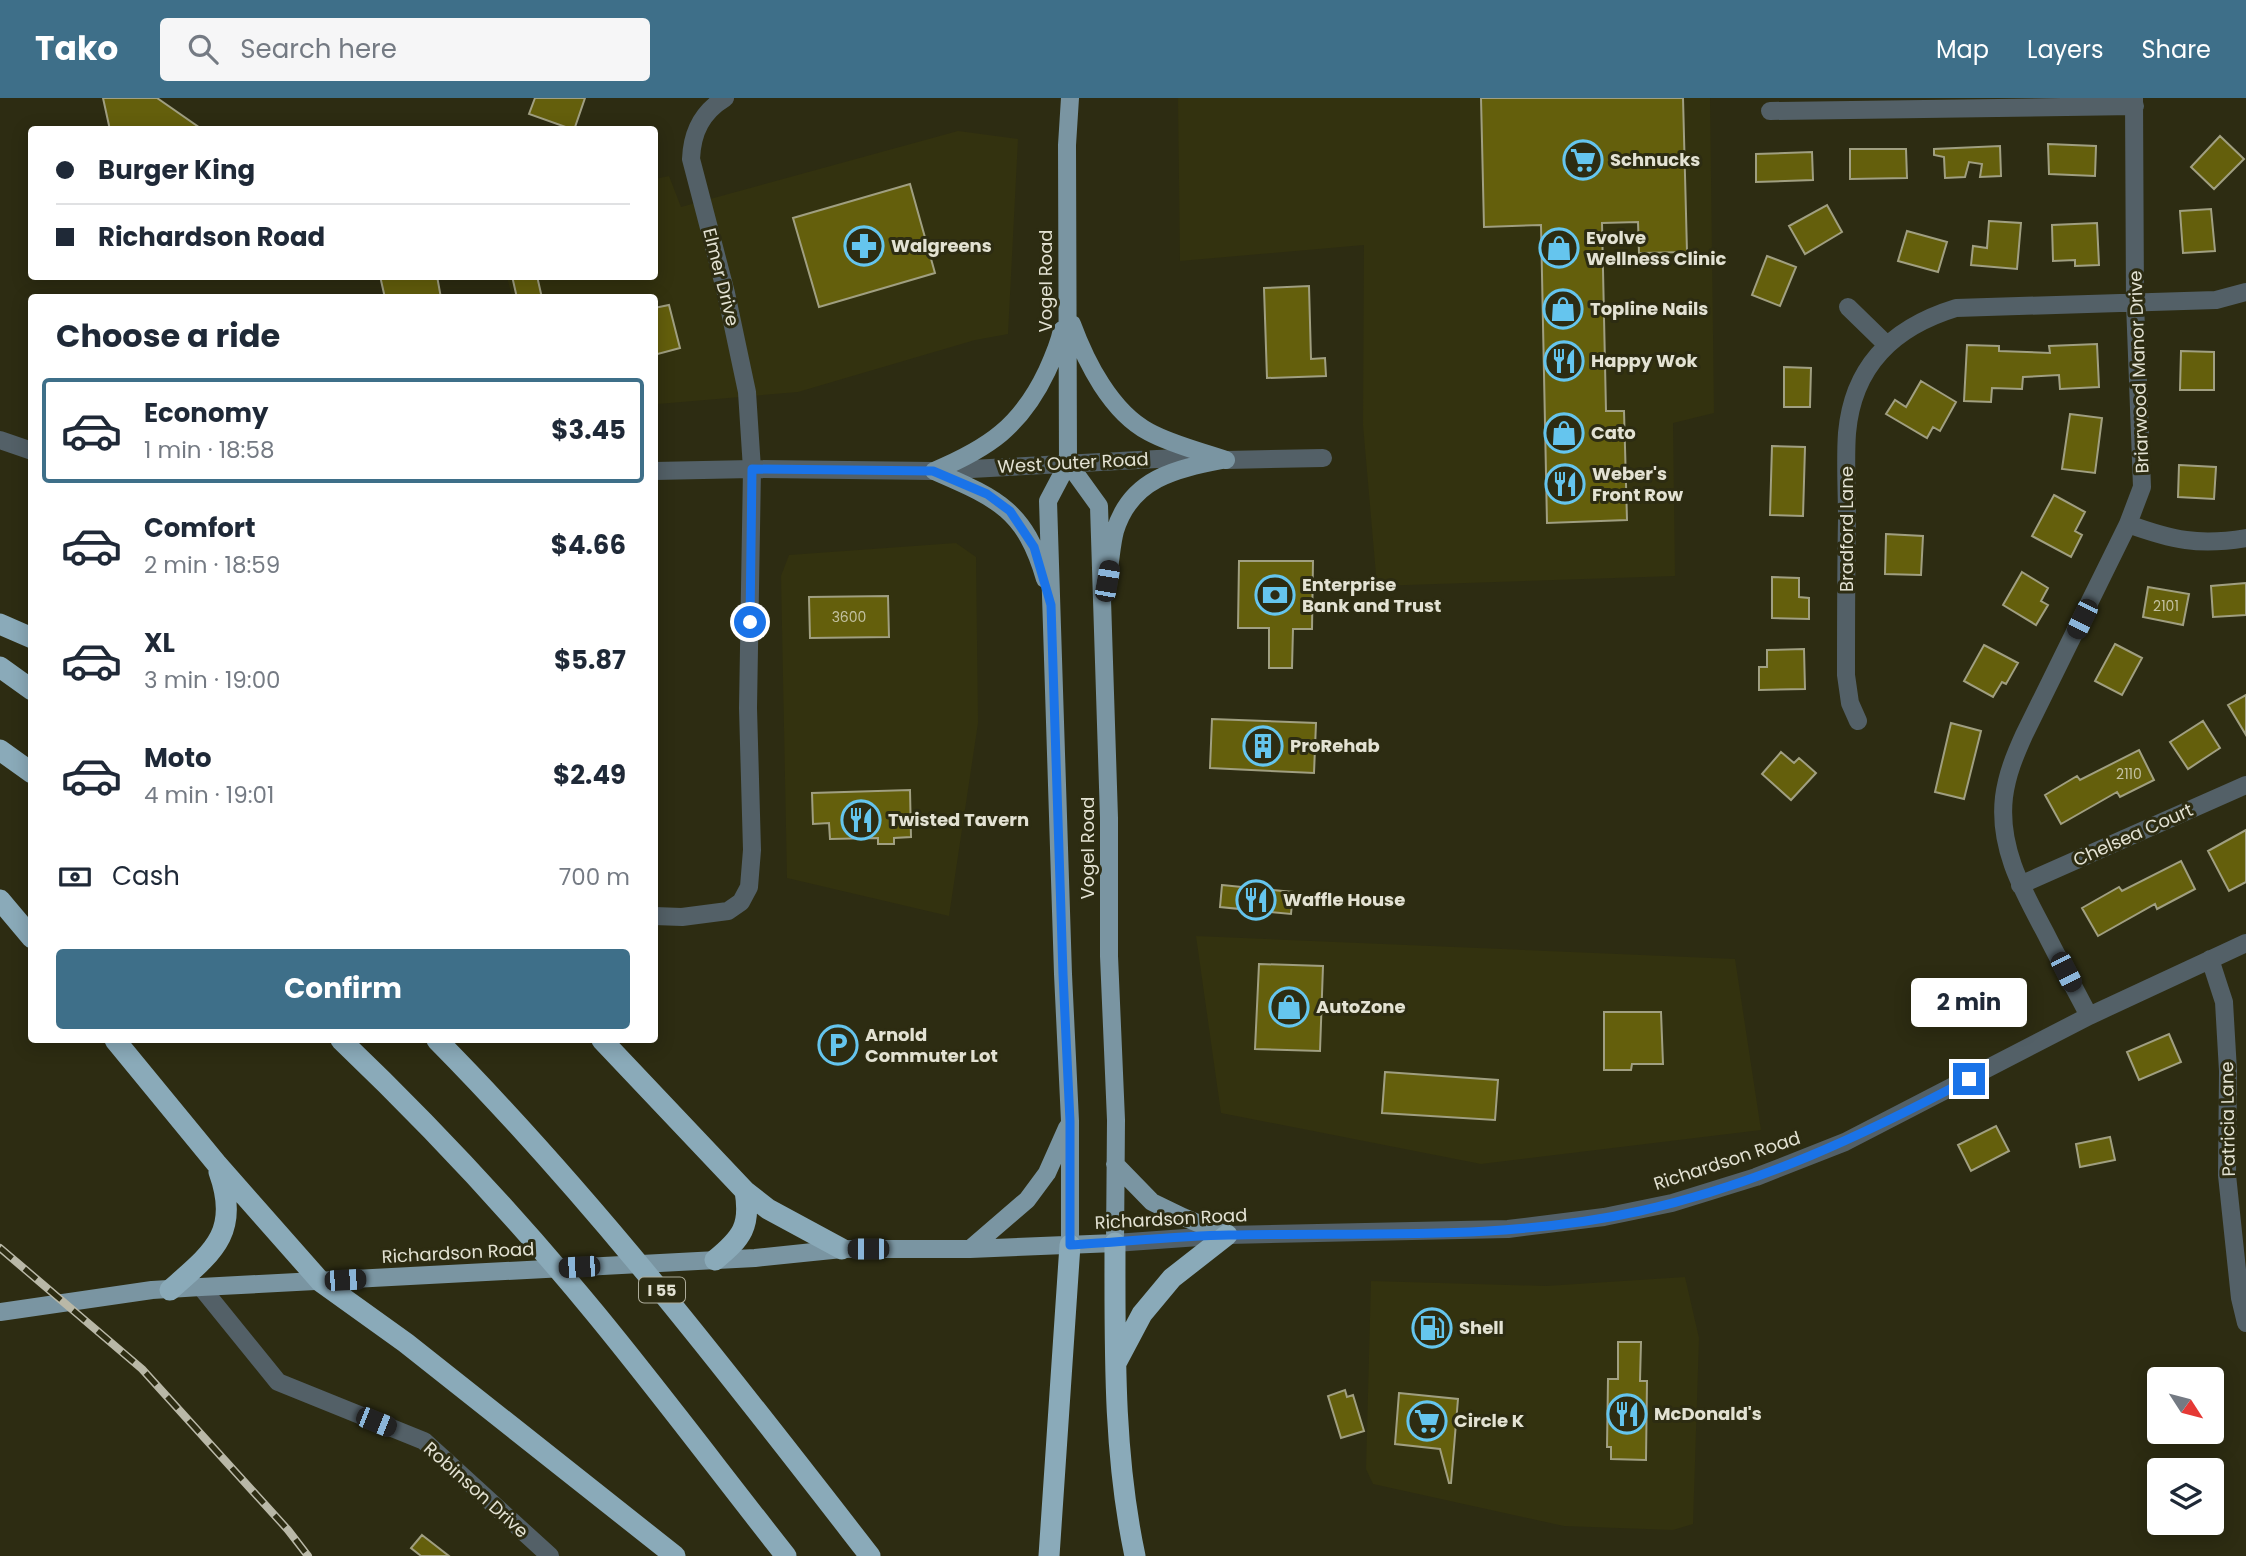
<!DOCTYPE html>
<meta charset="utf-8">
<style>
:root{--surface:#fff;--page:#f6f6f7;--text:#1f2937;--muted:#747a83;--line:#e0e1e3;--accent:#3e6f89}
body{margin:0;font-family:Poppins,sans-serif;background:var(--page);color:var(--text);height:100vh;display:flex;flex-direction:column;font-size:26px;white-space:nowrap}
*{box-sizing:border-box;margin:0}
p{font-size:23px;color:var(--muted)}
.icon{flex:none;width:38px;height:38px;fill:none;stroke:currentColor;stroke-width:2;stroke-linecap:round;stroke-linejoin:round}
.map{position:relative;flex:1;overflow:hidden}
.panel{position:absolute;left:28px;top:196px;width:630px;height:749px;display:flex;flex-direction:column;background:var(--surface);border-radius:7px;box-shadow:0 4px 18px #0003}
.panel>*{flex:none}
.guide{position:absolute;left:28px;top:28px;width:630px;height:154px;border-radius:7px;box-shadow:0 4px 18px #0003;display:grid;align-content:center;height:154px;padding:0 28px;background:var(--surface)}
.needle{width:46px;rotate:126deg}
.buttons{position:absolute;left:2147px;top:1269px;display:grid;gap:14px}
.buttons a{display:grid;place-items:center;width:77px;height:77px;border-radius:7px;background:var(--surface);box-shadow:0 4px 18px #0003;font-size:35px}
.end{position:absolute;width:32px;height:32px;margin:-16px;border:9px solid #1a73e8;background:#fff;box-shadow:0 0 0 4px #fff}
.from{border-radius:50%}
.bubble{position:absolute;height:49px;border-radius:7px;background:var(--surface);box-shadow:0 4px 18px #0003;font-size:23px;font-weight:700;line-height:49px;text-align:center}
.car{position:absolute;width:21px;height:42px;margin:-21px -10px;border-radius:9px;box-shadow:0 0 5px 2px #0007;background:linear-gradient(#222 24%,#8ab4d8 0 40%,#222 0 76%,#8ab4d8 0 86%,#222 0)}
.guide b{display:flex;align-items:center;gap:24px;height:66px;font-size:26px}
.guide b+b{border-top:2px solid var(--line)}
.guide i{width:18px;height:18px;background:var(--text)}
ul{padding:0;list-style:none}
li{display:flex;align-items:center;gap:21px;height:105px;margin:0 14px 10px;padding:0 14px;border:4px solid transparent;border-radius:7px}
li div{flex:1}
li b{display:block;font-size:26px}
li em{font-style:normal;font-weight:700}
li.current{border-color:var(--accent)}
li>.icon{width:63px;height:63px;stroke-width:1.5}
h2{padding:0 28px;font-size:32px;line-height:84px}
.pay{display:flex;align-items:center;gap:18px;height:77px;padding:0 28px;font-size:26px}
.pay p{margin-inline-start:auto}
.action{display:flex;gap:14px;margin-top:auto;padding:14px 28px}
.action a{flex:1;height:80px;border-radius:7px;background:var(--accent);color:#fff;font-size:28px;font-weight:700;line-height:80px;text-align:center}
header{display:flex;align-items:center;gap:42px;box-sizing:border-box;height:98px;padding:0 35px;background:var(--accent);color:#fff}
header strong{font-size:33px}
nav{display:flex;gap:38px;margin-inline-start:auto;font-size:24px}
.search{width:490px;height:63px;background:var(--page);display:flex;align-items:center;gap:18px;box-sizing:border-box;padding:0 24px;border-radius:7px;color:var(--muted);font-size:26px}
.map>svg:first-child{display:block}
</style>
<header>
<strong>Tako</strong>
<div class="search"><svg class="icon" aria-label="search" viewBox="0 0 24 24"><circle cx="10" cy="10" r="6"/><path d="M15 15l6 6"/></svg>Search here</div>
<nav><a>Map</a><a>Layers</a><a>Share</a></nav>
</header>
<div class="map">
<svg width="2246" height="1458" viewBox="0 0 2246 1458">
<rect width="100%" height="100%" fill="#2d2c12"/>
<!-- built -->
<path fill="#33320f" d="M1178,0h532l4,315 -41,10 2,153 -298,10 -14,-161 1,-180 -184,16z
M958,33l60,8 -10,195 -33,6 -177,52 -140,12h-3l-1,-106 -142,-1 -5,-20 147,-1 1,-97 14,-3 12,31z
M956,445l20,14 2,166 -29,193 -162,-38 -6,-302 8,-21z
M1196,838l539,23 26,171 -280,34 -260,-51z
M1685,1179l14,61 -6,186 -20,6 -109,-4 -191,-42 -7,-15 5,-188 175,5z"/>
<!-- building -->
<path fill="#645f0c" stroke="#a09f81" stroke-width="2" d="M103,0h54l46,32h-93z
M535,0h50l-11,32 -45,-16z
M1481,0h202l4,154 -48,1 -1,-31 -36,1 4,188h18l3,109 -80,3 -6,-298 -57,2z
M2220,38l24,23 -30,30 -23,-22z
M2048,46l48,2 -1,30 -46,-2z
M2000,48l1,30 -21,1 2,-13 -13,-2 -4,15 -20,1 -1,-21 -10,-2v-6z
M1850,51h56l1,29 -57,1z
M1812,54l1,28 -57,2v-28z
M910,86l25,89 -116,34 -26,-89z
M1827,107l15,27 -37,22 -16,-28z
M2211,111l4,42 -32,2 -3,-42z
M1989,123l32,2 -4,46 -46,-4 2,-19 14,2z
M2097,125l2,42 -24,1v-6l-22,1 -1,-36z
M1907,133l40,11 -9,30 -40,-11z
M1767,158l29,11 -16,39 -28,-11z
M380,178h57l4,22h-56z
M512,178h25l5,22h-25z
M1309,188l2,73 14,-1 1,18 -59,2 -3,-90z
M669,207l11,43 -26,7v-47z
M2097,246l2,43 -39,2 -1,-14 -36,2 -1,12 -30,-1 -1,14 -27,-1 3,-56 32,1v5l51,2 -1,-7z
M2181,253l33,1v38h-34z
M1784,269l27,1 -1,39h-26z
M1921,283l35,21 -16,29 -7,-4 -6,11 -41,-24 9,-14 11,7z
M2070,316l32,4 -7,55 -33,-4z
M1772,348l33,1 -2,69 -33,-1z
M2179,367l37,2 -2,32 -36,-2z
M2054,397l31,17 -10,19 7,4 -11,22 -39,-21z
M1886,436l37,2 -2,39 -36,-1z
M1239,463h74l-1,68h-19l-1,39h-23v-40h-31z
M2022,474l26,16 -7,13 7,4 -12,20 -33,-20z
M1772,479l27,1v19l10,1v21l-37,-1z
M2246,485v32l-33,2 -2,-31z
M2148,489l41,7 -6,31 -40,-8z
M888,498l1,41 -79,1 -1,-41z
M2115,546l27,14 -20,37 -27,-14z
M1984,547l34,18 -12,21 -4,-2 -9,15 -29,-16z
M1804,551l1,40 -46,1v-23h8v-17z
M2246,597v40l-18,-30z
M1212,621l104,4 -2,50 -104,-5z
M2203,623l17,27 -32,21 -18,-27z
M1951,625l30,8 -17,68 -29,-7z
M2139,652l15,30 -34,17 -3,-5 -56,32 -16,-29 32,-19 3,4z
M1781,654l13,11 5,-5 17,15 -25,27 -29,-26z
M910,692l1,47 -17,1v6h-16v-6l-48,1 -1,-16 -16,1 -1,-31z
M2246,732v52l-17,9 -21,-40z
M2181,763l14,28 -38,20 -2,-5 -57,32 -16,-28 37,-21 3,4z
M1222,787l71,7 -2,22 -71,-7z
M1259,866l64,2 -3,85 -65,-2z
M1604,914h57l2,52h-31l-1,6h-27z
M2169,936l12,28 -42,18 -12,-28z
M1385,974l113,8 -3,40 -113,-7z
M1996,1028l13,25 -38,20 -13,-26z
M2110,1039l5,23 -35,7 -4,-23z
M1618,1244h23l-1,39h7l-1,79 -35,-1v-12h-4l1,-68h10z
M1345,1292l2,7 6,-2 11,36 -23,7 -13,-42z
M1399,1295l59,6 -7,84h-2l-9,-34 -45,-5z
M422,1437l27,21h-28l-10,-8z"/>
<g fill="none" stroke-linecap="round" stroke-linejoin="round">
<!-- minor -->
<path stroke="#536067" stroke-width="18" d="M1770,13l365,-5
M1848,209l39,38
M0,342l32,11
M654,373l98,-2 182,2 261,-14 31,3 97,-2
M2128,426c44,16 71,22 118,14
M1858,623l-8,-18 -4,-28c0,-52 0,-104 1,-156 0,-28 -2,-58 0,-86 6,-68 47,-106 109,-125l260,-8 30,-8
M2020,787l226,-100
M654,818l28,1 46,-6 13,-9 8,-15 3,-37 -4,-142 4,-239 -5,-77 -21,-99 -35,-134c1,-27 11,-47 34,-61
M2210,861l14,43 4,69 -1,104 13,123 6,25
M2089,918c-14,-27 -29,-54 -43,-82 -23,-43 -48,-86 -42,-137 3,-23 11,-42 20,-62l104,-211 14,-37 -7,-184 -1,-205
M1115,1145l112,-8 281,-6 96,-12 68,-14 84,-26 89,-35 244,-126 157,-73
M201,1189l77,95 146,59 126,115"/>
<!-- major -->
<path stroke="#7a95a2" stroke-width="18" d="M1070,0l-3,47 1,318 -20,38 15,473 7,147v124
M1072,226c14,38 39,88 77,108 24,13 51,19 77,28
M934,373c55,-23 87,-45 113,-100 6,-13 12,-27 15,-41
M934,373c62,27 91,38 111,108
M1109,470c2,-12 3,-26 6,-37 16,-53 61,-62 107,-71
M1115,1066l37,38 31,15 44,18
M970,1151l57,-49 20,-27 20,-45
M0,1214l152,-22 49,-3 554,-29 87,-9h128l145,-6 1,-123 -7,-164v-138l-10,-312 -31,-43"/>
<!-- highway -->
<path stroke="#8aaab9" stroke-width="21" d="M0,526l32,14
M0,569l32,23
M0,652l32,23
M0,802l32,38
M115,942l101,123 105,119 85,61 269,213
M341,942c90,86 175,177 254,273 65,79 127,162 191,243
M437,942c159,161 294,337 433,516
M602,942l143,151 23,18 74,40
M1115,1145c0,105 -2,210 20,313
M715,1162c27,-22 36,-34 30,-69
M170,1192c42,-37 71,-57 49,-118
M1116,1265l26,-49 30,-36 55,-43
M1049,1458l21,-311"/>
<!-- rail casing -->
<g stroke="#b9b8a7" stroke-width="8">
<path id="rail" d="M0,1150l142,121 146,161 20,26"/>
</g>
<!-- rail -->
<use href="#rail" stroke="#2d2c12" stroke-width="5" stroke-dasharray="16" stroke-linecap="butt"/>
</g>
<g fill="none" stroke-linecap="round" stroke-linejoin="round">
<!-- route -->
<path stroke="#1a73e8" stroke-width="9" d="M750,524l2,-153 181,2 54,23 23,17 24,36 17,58 12,369 7,147v124c53,-3 106,-9 159,-10 136,-3 277,6 411,-24 117,-26 224,-76 329,-132"/>
</g>
<!-- icons -->
<defs>
<g id="supermarket-ring" transform="scale(2.0125)"><circle r="9.5" fill="#2d2c12" stroke="#65c5ee" stroke-width="1.5"/><path d="M-6-5.5h2.5l.6 2H6L4.5 2H-2.5L-4.4-4H-6ZM-1.5 3.2a1.3 1.3 0 1 0 .1 0ZM3 3.2a1.3 1.3 0 1 0 .1 0Z" fill="#65c5ee"/></g>
<g id="pharmacy-ring" transform="scale(2.0125)"><circle r="9.5" fill="#2d2c12" stroke="#65c5ee" stroke-width="1.5"/><path d="M-2-6h4v4h4v4h-4v4h-4v-4h-4v-4h4Z" fill="#65c5ee"/></g>
<g id="shop-ring" transform="scale(2.0125)"><circle r="9.5" fill="#2d2c12" stroke="#65c5ee" stroke-width="1.5"/><path d="M-5-2.5h2.3a2.7 3.5 0 0 1 5.4 0H5L5.5 6h-11ZM-1.5-2.5h3a1.5 2.3 0 0 0-3 0Z" fill="#65c5ee"/></g>
<g id="restaurant-ring" transform="scale(2.0125)"><circle r="9.5" fill="#2d2c12" stroke="#65c5ee" stroke-width="1.5"/><path d="M-5-6h1v4h1v-4h1v4h1v-4h1v5L-1.5 .5V6h-2V.5L-5-1ZM5-6V6H3V1.5H1.5Q1.5-4 5-6Z" fill="#65c5ee"/></g>
<g id="bank-ring" transform="scale(2.0125)"><circle r="9.5" fill="#2d2c12" stroke="#65c5ee" stroke-width="1.5"/><path d="M-6-4H6V4H-6ZM0-2.3a2.3 2.3 0 1 0 0 4.6a2.3 2.3 0 1 0 0-4.6Z" fill="#65c5ee"/></g>
<g id="building-ring" transform="scale(2.0125)"><circle r="9.5" fill="#2d2c12" stroke="#65c5ee" stroke-width="1.5"/><path d="M-4-6H4V6H1V3H-1V6H-4ZM-2.5-4.3h1.7v1.8h-1.7ZM.8-4.3h1.7v1.8H.8ZM-2.5-1h1.7V.8h-1.7ZM.8-1h1.7V.8H.8Z" fill="#65c5ee"/></g>
<g id="parking-ring" transform="scale(2.0125)"><circle r="9.5" fill="#2d2c12" stroke="#65c5ee" stroke-width="1.5"/><path d="M-3.5-5.5H1a3.5 3.5 0 0 1 0 7H-1V5.5H-3.5ZM-1-3.4V-.6H.8a1.4 1.4 0 0 0 0-2.8Z" fill="#65c5ee"/></g>
<g id="fuel-ring" transform="scale(2.0125)"><circle r="9.5" fill="#2d2c12" stroke="#65c5ee" stroke-width="1.5"/><path d="M-5.5-6h7V0h2V4h1.3V-2.5L3-4.5l.8-.8L6-3V5H2.5V1h-1V6h-7ZM-4.2-4.7v3.2H.2V-4.7Z" fill="#65c5ee"/></g>
</defs>
<g fill-rule="evenodd">
<use href="#supermarket-ring" x="1583" y="62"/>
<use href="#pharmacy-ring" x="864" y="148"/>
<use href="#shop-ring" x="1559" y="150"/>
<use href="#shop-ring" x="1563" y="211"/>
<use href="#restaurant-ring" x="1564" y="263"/>
<use href="#shop-ring" x="1564" y="335"/>
<use href="#restaurant-ring" x="1565" y="386"/>
<use href="#bank-ring" x="1275" y="497"/>
<use href="#building-ring" x="1263" y="648"/>
<use href="#restaurant-ring" x="861" y="722"/>
<use href="#restaurant-ring" x="1256" y="802"/>
<use href="#shop-ring" x="1289" y="909"/>
<use href="#parking-ring" x="838" y="947"/>
<use href="#fuel-ring" x="1432" y="1230"/>
<use href="#restaurant-ring" x="1627" y="1316"/>
<use href="#supermarket-ring" x="1427" y="1323"/>
</g>
<g text-anchor="middle" stroke-width="6" stroke-linejoin="round" paint-order="stroke">
<!-- number labels -->
<g font-size="14" fill="#c3c1a1">
<text x="2166" y="513">2101</text>
<text x="849" y="524">3600</text>
<text x="2129" y="681">2110</text>
</g>
<!-- shield labels -->
<rect fill="#2d2c12" stroke="#acab99" stroke-width="2" x="639" y="1179.5" width="46" height="25" rx="5"/>
<g font-size="16" font-weight="bold" fill="#e3e2d3">
<text x="662" y="1198">I 55</text>
</g>
<!-- poi labels -->
<g font-size="18" font-weight="bold" fill="#e3e2d3" stroke="#2d2c12" text-anchor="start">
<text x="1610" y="68">Schnucks</text>
<text x="1586" y="146">Evolve<tspan x="1586" dy="21">Wellness Clinic</tspan></text>
<text x="891" y="154">Walgreens</text>
<text x="1590" y="217">Topline Nails</text>
<text x="1591" y="269">Happy Wok</text>
<text x="1591" y="341">Cato</text>
<text x="1592" y="382">Weber's<tspan x="1592" dy="21">Front Row</tspan></text>
<text x="1302" y="493">Enterprise<tspan x="1302" dy="21">Bank and Trust</tspan></text>
<text x="1290" y="654">ProRehab</text>
<text x="888" y="728">Twisted Tavern</text>
<text x="1283" y="808">Waffle House</text>
<text x="1316" y="915">AutoZone</text>
<text x="865" y="943">Arnold<tspan x="865" dy="21">Commuter Lot</tspan></text>
<text x="1459" y="1236">Shell</text>
<text x="1654" y="1322">McDonald's</text>
<text x="1454" y="1329">Circle K</text>
</g>
<!-- street labels -->
<g font-size="18" fill="#e3e2d3" stroke="#2d2c12">
<text transform="translate(721 179) rotate(76)" y="6">Elmer Drive</text>
<text transform="translate(1046 183) rotate(-90)" y="6">Vogel Road</text>
<text transform="translate(2139 274) rotate(-92)" y="6">Briarwood Manor Drive</text>
<text transform="translate(1073 365) rotate(-3)" y="6">West Outer Road</text>
<text transform="translate(1847 431) rotate(-90)" y="6">Bradford Lane</text>
<text transform="translate(2133 737) rotate(-24)" y="6">Chelsea Court</text>
<text transform="translate(1088 750) rotate(-90)" y="6">Vogel Road</text>
<text transform="translate(2228 1021) rotate(-91)" y="6">Patricia Lane</text>
<text transform="translate(1727 1063) rotate(-18)" y="6">Richardson Road</text>
<text transform="translate(1171 1121) rotate(-3)" y="6">Richardson Road</text>
<text transform="translate(458 1155) rotate(-3)" y="6">Richardson Road</text>
<text transform="translate(476 1392) rotate(42)" y="6">Robinson Drive</text>
</g>
</g>
</svg>
<div class="buttons">
<a><svg class="needle" viewBox="-14 -14 28 28"><path d="M0-13l5 13h-10z" fill="#e53935"/><path d="M0 13l5-13h-10z" fill="#747a83"/></svg></a>
<a><svg class="icon" aria-label="layers" viewBox="0 0 24 24"><path d="M12 4l9 5-9 5-9-5zM3 14l9 5 9-5"/></svg></a>
</div>
<i class="end from" style="left:750px;top:524px"></i>
<i class="end" style="left:1969px;top:981px"></i>
<div class="bubble" style="left:1911px;top:880px;width:116px">2 min</div>
<i class="car" style="left:1107px;top:483px;rotate:10deg"></i>
<i class="car" style="left:2082px;top:521px;rotate:206deg"></i>
<i class="car" style="left:2066px;top:874px;rotate:153deg"></i>
<i class="car" style="left:868px;top:1151px;rotate:270deg"></i>
<i class="car" style="left:579px;top:1169px;rotate:267deg"></i>
<i class="car" style="left:345px;top:1182px;rotate:87deg"></i>
<i class="car" style="left:376px;top:1324px;rotate:112deg"></i>
<div class="guide">
<b><i class="from"></i>Burger King</b>
<b><i></i>Richardson Road</b>
</div>
<section class="panel">
<h2>Choose a ride</h2>
<ul>
<li class="current"><svg class="icon" aria-label="car" viewBox="0 0 24 24"><path d="M5 17H2v-5l4-1 3-4h7l3 4 3 1v5h-3M9 17h6M6 11h13"/><circle cx="7" cy="17" r="2"/><circle cx="17" cy="17" r="2"/></svg><div><b>Economy</b><p>1 min · 18:58</p></div><em>$3.45</em></li>
<li><svg class="icon" aria-label="car" viewBox="0 0 24 24"><path d="M5 17H2v-5l4-1 3-4h7l3 4 3 1v5h-3M9 17h6M6 11h13"/><circle cx="7" cy="17" r="2"/><circle cx="17" cy="17" r="2"/></svg><div><b>Comfort</b><p>2 min · 18:59</p></div><em>$4.66</em></li>
<li><svg class="icon" aria-label="car" viewBox="0 0 24 24"><path d="M5 17H2v-5l4-1 3-4h7l3 4 3 1v5h-3M9 17h6M6 11h13"/><circle cx="7" cy="17" r="2"/><circle cx="17" cy="17" r="2"/></svg><div><b>XL</b><p>3 min · 19:00</p></div><em>$5.87</em></li>
<li><svg class="icon" aria-label="car" viewBox="0 0 24 24"><path d="M5 17H2v-5l4-1 3-4h7l3 4 3 1v5h-3M9 17h6M6 11h13"/><circle cx="7" cy="17" r="2"/><circle cx="17" cy="17" r="2"/></svg><div><b>Moto</b><p>4 min · 19:01</p></div><em>$2.49</em></li>
</ul>
<div class="pay"><svg class="icon" aria-label="cash" viewBox="0 0 24 24"><path d="M3 7h18v10H3z"/><circle cx="12" cy="12" r="2"/></svg>Cash<p>700 m</p></div>
<div class="action"><a>Confirm</a></div>
</section>
</div>
